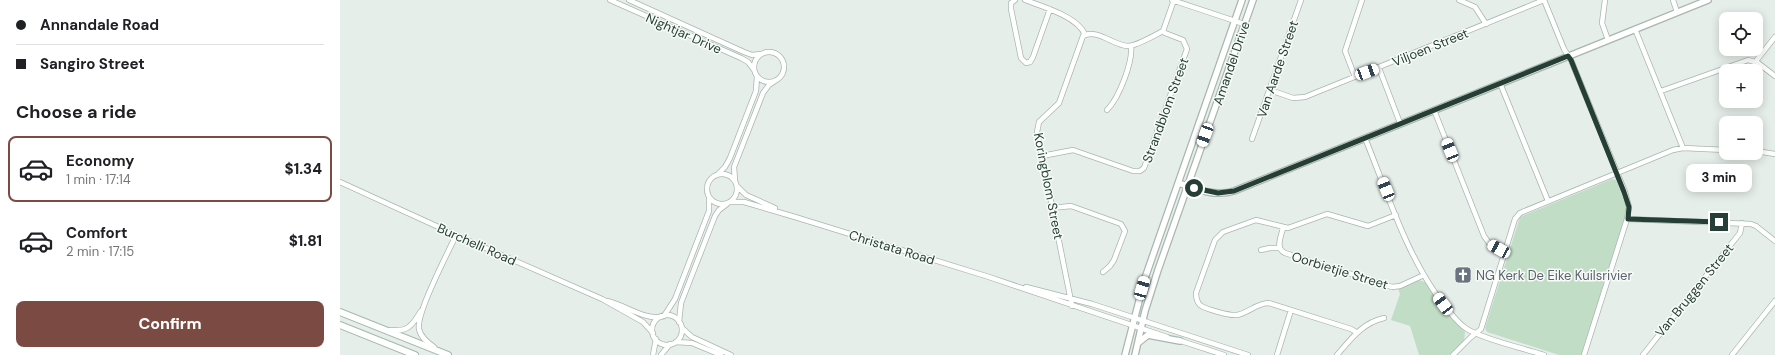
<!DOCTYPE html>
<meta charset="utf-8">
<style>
:root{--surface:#fff;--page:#f6f6f6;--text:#202124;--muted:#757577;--line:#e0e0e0;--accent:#7a4a43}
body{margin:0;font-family:"DM Sans",sans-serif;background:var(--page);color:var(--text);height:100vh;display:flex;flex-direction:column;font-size:15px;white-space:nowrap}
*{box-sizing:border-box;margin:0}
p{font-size:13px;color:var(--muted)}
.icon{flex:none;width:22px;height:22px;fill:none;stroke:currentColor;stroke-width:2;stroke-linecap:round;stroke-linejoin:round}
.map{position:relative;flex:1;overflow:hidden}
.details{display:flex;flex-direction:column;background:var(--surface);width:340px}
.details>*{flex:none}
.guide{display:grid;align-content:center;height:88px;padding:0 16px;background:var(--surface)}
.fabs{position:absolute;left:1379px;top:12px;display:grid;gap:8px}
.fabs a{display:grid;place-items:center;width:44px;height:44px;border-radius:8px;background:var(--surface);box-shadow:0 2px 10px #0003;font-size:20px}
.end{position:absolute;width:18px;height:18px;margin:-9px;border:5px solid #263f36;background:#fff;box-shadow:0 0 0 2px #fff}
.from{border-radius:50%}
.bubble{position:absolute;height:28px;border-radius:8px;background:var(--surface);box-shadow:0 2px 10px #0003;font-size:13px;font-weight:800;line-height:28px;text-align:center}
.car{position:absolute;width:12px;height:24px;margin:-12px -6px;border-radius:5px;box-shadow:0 0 3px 1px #0007;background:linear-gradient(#fff 24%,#345 0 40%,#fff 0 76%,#345 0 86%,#fff 0)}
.guide b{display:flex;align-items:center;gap:14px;height:38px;font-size:15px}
.guide b+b{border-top:1px solid var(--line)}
.guide i{width:10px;height:10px;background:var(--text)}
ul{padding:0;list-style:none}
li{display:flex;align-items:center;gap:12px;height:66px;margin:0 8px 6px;padding:0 8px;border:2px solid transparent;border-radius:8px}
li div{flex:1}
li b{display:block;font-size:15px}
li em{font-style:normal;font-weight:800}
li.selected{border-color:var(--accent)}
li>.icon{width:36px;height:36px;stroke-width:1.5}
h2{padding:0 16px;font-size:18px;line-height:48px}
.cta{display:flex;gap:8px;margin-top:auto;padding:8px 16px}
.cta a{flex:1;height:46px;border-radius:8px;background:var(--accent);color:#fff;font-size:16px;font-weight:800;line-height:46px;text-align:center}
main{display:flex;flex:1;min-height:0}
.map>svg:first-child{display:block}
</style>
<main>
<section class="details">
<div class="guide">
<b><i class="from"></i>Annandale Road</b>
<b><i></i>Sangiro Street</b>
</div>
<h2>Choose a ride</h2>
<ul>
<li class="selected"><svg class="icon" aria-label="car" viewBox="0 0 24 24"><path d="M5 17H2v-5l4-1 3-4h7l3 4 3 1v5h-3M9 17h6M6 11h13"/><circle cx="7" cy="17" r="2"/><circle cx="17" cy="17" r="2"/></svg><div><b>Economy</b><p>1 min · 17:14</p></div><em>$1.34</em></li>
<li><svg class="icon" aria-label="car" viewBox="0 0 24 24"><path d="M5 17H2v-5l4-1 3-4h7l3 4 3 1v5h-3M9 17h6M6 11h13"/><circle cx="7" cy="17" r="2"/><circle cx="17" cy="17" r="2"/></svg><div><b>Comfort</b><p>2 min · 17:15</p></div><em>$1.81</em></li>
</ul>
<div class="cta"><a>Confirm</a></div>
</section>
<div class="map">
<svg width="1435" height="355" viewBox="0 0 1435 355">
<rect width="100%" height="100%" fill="#e6eeea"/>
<!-- green -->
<path fill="#c1ddc6" d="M1272,179l4,1 10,25v9l-45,141h-22l-72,-23 -2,-4 35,-111z
M1078,280l7,2 27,37 13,13 -1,9 -15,14h-30l-9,-29 -19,-6 9,-26 -2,-5z"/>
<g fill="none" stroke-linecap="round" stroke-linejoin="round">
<!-- minor casing -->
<g stroke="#a9b6b0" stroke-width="6">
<path id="minor" d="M270,0l131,58 7,4 6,8
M289,0l115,52 8,3 9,-1
M675,0l-4,3v6l10,49 5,5 4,-1 3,-5 17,-48
M685,0c16,6 54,17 60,35
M832,0l72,24
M1119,0l16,7 11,17
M1204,0l20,49 7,11 54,132 4,15 -2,12 -43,136
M1265,0l-3,23 6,17
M1333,0l4,12
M1295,29l48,119
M414 67a15 15 0 1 1 30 0a15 15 0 1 1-30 0Z
M1416,61l19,-24
M1039,68l21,55
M1015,77l-10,-26 17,-51
M1160,83l48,118
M930,90l23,8 12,-1 239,-97
M1321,91l87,-31 10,3 17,13
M767,110c12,-12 26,-48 24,-64
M1094,110l50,126 5,7 16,10
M1025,138c23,56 41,118 79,167 7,8 13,18 23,24 18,11 56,19 77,26
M912,139l49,-139
M1416,151l19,3
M702,156l31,-6 60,21h7l4,-3 43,-119 -4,-9 -18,-7 -2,-2
M367 189a15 15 0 1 1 30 0a15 15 0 1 1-30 0Z
M377,175l8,-8 5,-9 26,-67 1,-15
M395,181l-1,-14 29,-74 6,-8 6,-4
M0,182l116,53 146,64 41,23 10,11
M397,186l9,9 29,13
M390,202h14l51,15 194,60 178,60
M712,208l19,-2 50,18 4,7 -11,29 -4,6 -7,6
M1287,219l124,5 5,2 19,15
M943,228c-2,9 -8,20 2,25l107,34 8,-1 24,-11
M921,250l9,-2h10
M686,287l66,17 156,51
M267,301c18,4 35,18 54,16
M732,306l-35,-174 2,-10 20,-19 24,-67c14,-8 31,10 45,10 9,0 27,-11 35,-15l11,-31
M312 330a15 15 0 1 1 30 0a15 15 0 1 1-30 0Z
M324,316l11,-17 34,-88v-13
M339,322l2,-19 34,-87 4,-6 8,-6
M342,328l10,9 39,18
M50,330c18,2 22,-4 31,-19
M1016,332l-5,-3 -82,-26c-12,0 -21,10 -32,12 -7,1 -32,-6 -37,-10 -3,-3 -4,-7 -4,-12l19,-53 8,-8 33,-12 32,8 39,-14 41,12 28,-11
M838,340l46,15
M336,342l16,1 29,12
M94,347c-6,-4 -13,-9 -15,-18 -3,-16 29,-76 37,-94
M313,355l3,-16
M321,355l9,-11
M937,355l14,-45
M997,355c14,-16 25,-32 47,-37
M1113,355l17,-17 11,-9 34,-110 5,-6 153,-63 10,-2 43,2
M1303,355l97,-122 2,-10
M1392,355l43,-54"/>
</g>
<!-- tertiary casing -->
<g stroke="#a9b6b0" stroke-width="8">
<path id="tertiary" d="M839,183c17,6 36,14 55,8l474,-191
M798,343l10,-8 32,6
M785,355l20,-77 97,-278
M795,355l10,-44 13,-41 95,-270"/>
</g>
<!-- secondary casing -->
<g stroke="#a5b9b0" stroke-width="8">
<path id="secondary" d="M0,312l108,43
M0,325l75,30"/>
</g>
<!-- minor -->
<use href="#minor" stroke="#fff" stroke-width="4.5"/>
<!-- tertiary -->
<use href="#tertiary" stroke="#fff" stroke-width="5.5"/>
<!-- secondary -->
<use href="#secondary" stroke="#fff" stroke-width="6"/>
</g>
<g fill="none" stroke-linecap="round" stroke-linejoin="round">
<!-- route -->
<path stroke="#263f36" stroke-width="5" d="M854,188l24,5 16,-2 334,-135 3,4 53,132 5,15 -1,12 91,3"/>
</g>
<!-- icons -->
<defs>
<g id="church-square" transform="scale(0.9)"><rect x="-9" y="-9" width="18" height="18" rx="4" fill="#6b7280" stroke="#f7fbf8"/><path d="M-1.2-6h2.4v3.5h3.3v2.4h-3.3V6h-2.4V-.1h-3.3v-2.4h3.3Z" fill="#fff"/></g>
</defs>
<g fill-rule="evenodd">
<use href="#church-square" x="1123" y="275"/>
</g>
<g text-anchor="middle" stroke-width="3" stroke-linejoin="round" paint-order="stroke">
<!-- street labels -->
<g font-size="13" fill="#263f36" stroke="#f7fbf8">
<text transform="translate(344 33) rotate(24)" y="5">Nightjar Drive</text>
<text transform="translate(1090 47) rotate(-22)" y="5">Viljoen Street</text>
<text transform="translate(891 63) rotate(-71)" y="5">Amandel Drive</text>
<text transform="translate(937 69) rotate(-71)" y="5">Van Aarde Street</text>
<text transform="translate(825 110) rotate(-70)" y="5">Strandblom Street</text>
<text transform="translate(709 186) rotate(79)" y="5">Koringblom Street</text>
<text transform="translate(137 244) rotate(24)" y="5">Burchelli Road</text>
<text transform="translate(552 247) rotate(17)" y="5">Christata Road</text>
<text transform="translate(1000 270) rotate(17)" y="5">Oorbietjie Street</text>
<text transform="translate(1354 290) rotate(-51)" y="5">Van Bruggen Street</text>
</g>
<!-- worship labels -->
<g font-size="13" fill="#5b616d" stroke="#f7fbf8" text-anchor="start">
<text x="1136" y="280">NG Kerk De Eike Kuilsrivier</text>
</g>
</g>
</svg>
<div class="fabs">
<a><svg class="icon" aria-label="locate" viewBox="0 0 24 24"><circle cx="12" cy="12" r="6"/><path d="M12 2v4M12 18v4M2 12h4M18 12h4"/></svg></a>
<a>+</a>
<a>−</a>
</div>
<i class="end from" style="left:854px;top:188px"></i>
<i class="end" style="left:1379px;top:222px"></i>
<div class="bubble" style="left:1346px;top:164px;width:66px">3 min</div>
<i class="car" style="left:1027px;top:72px;rotate:70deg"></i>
<i class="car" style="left:865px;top:135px;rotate:200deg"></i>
<i class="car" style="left:1110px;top:150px;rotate:338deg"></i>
<i class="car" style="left:1046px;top:189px;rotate:338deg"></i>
<i class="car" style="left:1159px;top:249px;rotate:299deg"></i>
<i class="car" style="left:802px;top:288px;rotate:16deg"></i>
<i class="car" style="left:1103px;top:304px;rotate:323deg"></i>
</div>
</main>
